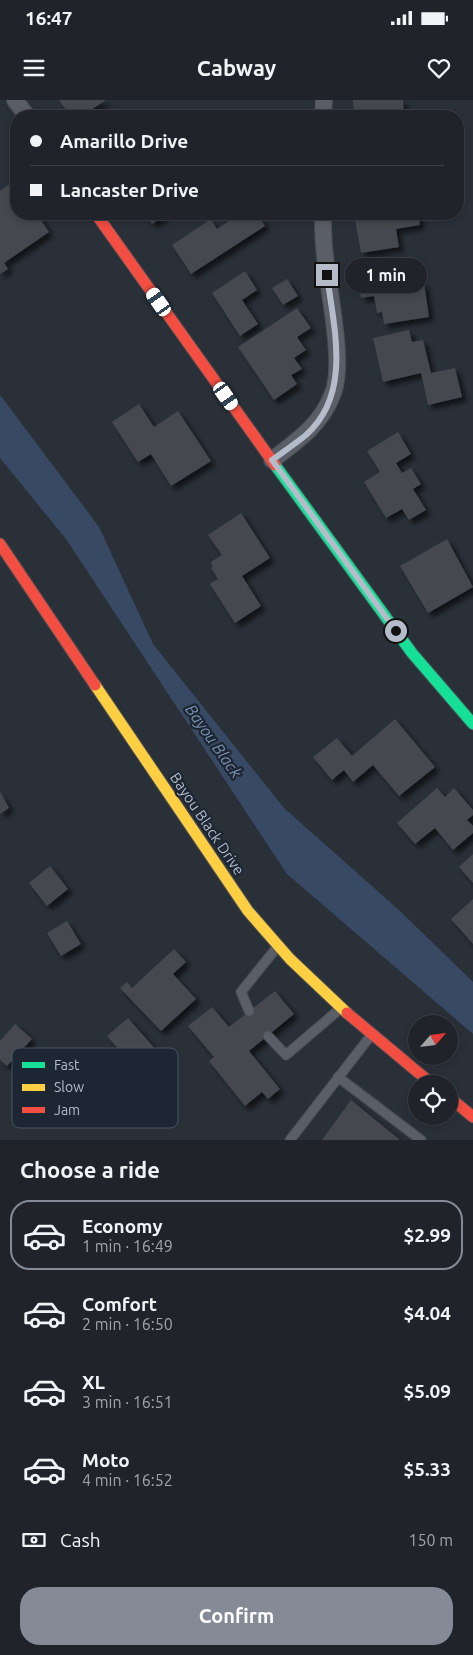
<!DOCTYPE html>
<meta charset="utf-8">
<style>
:root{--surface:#20242a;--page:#282c32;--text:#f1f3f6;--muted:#a2a4a8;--line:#3d4147;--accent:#848b96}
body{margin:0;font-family:Ubuntu,sans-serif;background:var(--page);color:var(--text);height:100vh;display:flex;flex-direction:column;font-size:19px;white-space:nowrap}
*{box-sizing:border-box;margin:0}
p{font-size:16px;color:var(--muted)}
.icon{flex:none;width:28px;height:28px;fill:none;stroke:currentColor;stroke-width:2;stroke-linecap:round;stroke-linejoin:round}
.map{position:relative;height:1040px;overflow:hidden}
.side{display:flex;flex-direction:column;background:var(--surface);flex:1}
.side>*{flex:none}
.top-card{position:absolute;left:10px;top:10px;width:454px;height:110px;border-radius:20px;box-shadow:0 2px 8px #0003,0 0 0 1px var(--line);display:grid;align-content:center;height:110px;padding:0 20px;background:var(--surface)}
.needle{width:32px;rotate:62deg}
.tools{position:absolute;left:408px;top:915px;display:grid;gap:10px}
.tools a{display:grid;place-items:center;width:50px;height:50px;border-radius:50%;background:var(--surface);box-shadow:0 2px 8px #0003,0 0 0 1px var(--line);font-size:25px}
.end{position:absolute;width:22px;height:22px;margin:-11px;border:6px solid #b4bcc9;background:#111;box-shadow:0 0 0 2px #111}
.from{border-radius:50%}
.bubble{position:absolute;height:35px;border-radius:18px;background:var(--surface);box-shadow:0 2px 8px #0003,0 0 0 1px var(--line);font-size:16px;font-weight:600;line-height:35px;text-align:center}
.car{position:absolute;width:15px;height:30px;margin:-15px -8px;border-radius:6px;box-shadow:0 0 4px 1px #0007;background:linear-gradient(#fff 24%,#345 0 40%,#fff 0 76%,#345 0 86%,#fff 0)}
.top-card b{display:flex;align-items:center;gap:18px;height:48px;font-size:19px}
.top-card b+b{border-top:1px solid var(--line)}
.top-card i{width:12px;height:12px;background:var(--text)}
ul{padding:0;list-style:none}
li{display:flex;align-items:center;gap:15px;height:70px;margin:0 10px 8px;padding:0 10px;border:2px solid transparent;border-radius:20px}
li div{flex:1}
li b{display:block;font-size:19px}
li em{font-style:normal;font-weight:600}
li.current{border-color:var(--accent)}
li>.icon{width:45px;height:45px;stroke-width:1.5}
h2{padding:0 20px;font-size:22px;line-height:60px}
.pay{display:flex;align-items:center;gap:12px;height:55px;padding:0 20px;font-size:19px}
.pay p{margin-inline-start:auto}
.action{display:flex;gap:10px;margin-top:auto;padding:10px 20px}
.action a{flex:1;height:58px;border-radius:20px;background:var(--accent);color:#fff;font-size:20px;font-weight:600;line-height:58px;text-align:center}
.status{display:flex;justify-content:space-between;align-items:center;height:35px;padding:0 25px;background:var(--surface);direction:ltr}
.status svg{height:14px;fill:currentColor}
header{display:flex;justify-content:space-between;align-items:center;height:65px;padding:0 20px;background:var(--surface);font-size:22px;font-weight:600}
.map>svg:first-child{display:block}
</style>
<div class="status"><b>16:47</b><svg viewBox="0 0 49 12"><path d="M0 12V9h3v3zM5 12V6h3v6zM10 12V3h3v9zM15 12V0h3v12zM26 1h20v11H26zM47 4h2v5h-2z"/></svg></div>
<header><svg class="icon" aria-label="menu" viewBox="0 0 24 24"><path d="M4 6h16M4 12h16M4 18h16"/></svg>Cabway<svg class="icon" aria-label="heart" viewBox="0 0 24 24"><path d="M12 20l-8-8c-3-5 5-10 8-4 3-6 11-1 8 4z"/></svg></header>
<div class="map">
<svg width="473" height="1040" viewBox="0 0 473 1040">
<defs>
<filter id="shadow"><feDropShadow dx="4.5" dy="4.5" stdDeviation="2.5" flood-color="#0009"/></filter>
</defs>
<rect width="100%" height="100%" fill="#2a3038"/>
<!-- water -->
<path fill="#384963" d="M0,295l99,132 54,117 131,164 116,103 73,71v52l-186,-160 -221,-335 -66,-81z"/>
<!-- building -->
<path fill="#444950" filter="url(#shadow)" d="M59,0h47l-24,16h-12z
M353,0h50l1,16 -50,-2z
M14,81l2,3v30h21l12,18 -45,31 4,6 -8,5v-83z
M145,114h22l-15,10z
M233,114h24l8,12 -74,48 -19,-29 39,-26 6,10 18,-12z
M354,114h64l2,11 -24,4 3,18 -38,6z
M396,161l2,11 10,-2 3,15 13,-2 5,34 -45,7 -2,-12 -5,1 -3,-17 -13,2 -5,-30z
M245,171l12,19 -15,10 16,24 -18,12 -28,-43z
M287,179l11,17 -15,9 -11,-17z
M297,208l14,20 -14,9 9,13 -12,8 8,11 -11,6 6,9 -23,16 -36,-53z
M409,230l3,12 11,-2 8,33 24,-5 7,29 -34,8 -7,-32 -38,9 -10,-44z
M139,304l15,23 24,-16 33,50 -40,25 -20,-32 -13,8 -26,-40z
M398,332l13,22 -15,9 6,10 9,-5 10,16 -8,5 13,21 -17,10 -7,-11 -16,9 -22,-36 16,-10 -13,-21z
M241,413l29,45 -28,18 19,30 -26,17 -25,-39 8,-5 -7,-11 2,-1 -2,-5 11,-7 -14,-20z
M447,439l26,48 -45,26 -28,-47z
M395,619l40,48 -36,29 -26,-31 -20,17 -9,-12 -12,10 -19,-23 24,-19 15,18z
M437,688l8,9 9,-9 19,22v5l-6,5 6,6v7l-20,17 -18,-22 -20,16 -18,-21z
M0,692l9,16 -9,6z
M473,754v29l-14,-16z
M50,766l18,23 -21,17 -18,-23z
M473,799v45l-22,-25z
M67,821l14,23 -20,12 -14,-23z
M174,849l12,13 -13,12 23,25 -35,32 -41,-43 7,-6 5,6z
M275,891l19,23 -45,37 31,38 -12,10 -6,-7 -17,14 -36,-45 5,-4 -26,-31 24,-19 17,20z
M128,918l29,33 -21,18 -29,-33z
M15,924l17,15 -25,27 -7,-6v-19z
M351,1000l49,40h-78z"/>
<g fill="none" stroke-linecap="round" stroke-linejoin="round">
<!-- lane casing -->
<g stroke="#484c53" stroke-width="11">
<path id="lane" d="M249,911l-8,-19 37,-46
M268,936l18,19 55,-47
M338,977l83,63
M290,1040l82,-106"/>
</g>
<!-- street casing -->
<g stroke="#484c53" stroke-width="18">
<path id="street" d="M15,0l12,16
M323,16l1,-16
M272,360c25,-19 50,-36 61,-67 12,-30 -5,-103 -8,-137 -2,-14 -2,-28 -2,-42"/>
</g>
<!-- fast casing -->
<g stroke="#484c53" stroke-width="13">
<path id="fast" d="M275,365l137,188 61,71"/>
</g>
<!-- slow casing -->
<g stroke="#484c53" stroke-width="13">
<path id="slow" d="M95,585l153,226 42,48 57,54"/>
</g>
<!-- jam casing -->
<g stroke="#484c53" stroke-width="13">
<path id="jam" d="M96,114l179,251
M0,444l95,141
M347,913l85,71
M449,997l24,20"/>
</g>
<!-- lane -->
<use href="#lane" stroke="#5a5e66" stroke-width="9"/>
<!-- street -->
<use href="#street" stroke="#5a5e66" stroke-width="16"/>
<!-- fast -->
<use href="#fast" stroke="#16e098" stroke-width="11"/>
<!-- slow -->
<use href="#slow" stroke="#ffcf43" stroke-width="11"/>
<!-- jam -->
<use href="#jam" stroke="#f24e42" stroke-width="11"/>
</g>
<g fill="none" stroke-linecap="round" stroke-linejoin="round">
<!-- route -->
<path stroke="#b4bcc9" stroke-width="6" d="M327,175c7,54 25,119 -21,160 -11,9 -23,17 -34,25l124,171"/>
</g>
<g text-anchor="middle" stroke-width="4.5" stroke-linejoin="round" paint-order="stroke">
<!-- street labels -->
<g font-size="15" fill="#b4bcc9" stroke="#1d2633">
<text transform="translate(207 724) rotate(56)" y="5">Bayou Black Drive</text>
</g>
<!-- water labels -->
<g font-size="16" font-style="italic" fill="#7c92b1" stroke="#1d2633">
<text transform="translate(214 641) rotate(55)" y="6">Bayou Black</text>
</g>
</g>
<!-- legend -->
<rect x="12" y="948" width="166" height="80" rx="8" fill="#1d2633" stroke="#4a5360" stroke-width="1"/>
<rect x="22" y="962" width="23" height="6" fill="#16e098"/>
<rect x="22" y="984" width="23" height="7" fill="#ffcf43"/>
<rect x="22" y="1007" width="23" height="6" fill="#f24e42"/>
<g font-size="14" fill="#b4bcc9">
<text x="54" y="970">Fast</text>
<text x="54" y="992">Slow</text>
<text x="54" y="1015">Jam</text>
</g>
</svg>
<div class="tools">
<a><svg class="needle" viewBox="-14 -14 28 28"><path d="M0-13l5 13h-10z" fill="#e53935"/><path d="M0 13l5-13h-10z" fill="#a2a4a8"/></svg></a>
<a><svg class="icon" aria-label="locate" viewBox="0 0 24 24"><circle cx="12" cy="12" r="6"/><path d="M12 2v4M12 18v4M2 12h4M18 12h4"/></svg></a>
</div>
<i class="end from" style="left:396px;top:531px"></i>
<i class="end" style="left:327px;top:175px"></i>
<div class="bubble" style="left:345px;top:158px;width:82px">1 min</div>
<i class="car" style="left:159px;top:202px;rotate:325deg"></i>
<i class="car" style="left:226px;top:296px;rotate:145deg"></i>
<div class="top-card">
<b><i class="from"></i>Amarillo Drive</b>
<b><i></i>Lancaster Drive</b>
</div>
</div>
<section class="side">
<h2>Choose a ride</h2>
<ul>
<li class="current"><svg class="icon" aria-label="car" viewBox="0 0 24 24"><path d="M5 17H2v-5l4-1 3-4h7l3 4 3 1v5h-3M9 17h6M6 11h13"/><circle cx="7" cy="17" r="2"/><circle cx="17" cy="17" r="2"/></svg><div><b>Economy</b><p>1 min · 16:49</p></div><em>$2.99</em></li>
<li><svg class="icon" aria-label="car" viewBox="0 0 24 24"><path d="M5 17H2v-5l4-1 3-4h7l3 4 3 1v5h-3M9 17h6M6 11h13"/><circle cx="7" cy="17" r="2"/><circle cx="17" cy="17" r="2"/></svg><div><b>Comfort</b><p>2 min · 16:50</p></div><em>$4.04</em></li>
<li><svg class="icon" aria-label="car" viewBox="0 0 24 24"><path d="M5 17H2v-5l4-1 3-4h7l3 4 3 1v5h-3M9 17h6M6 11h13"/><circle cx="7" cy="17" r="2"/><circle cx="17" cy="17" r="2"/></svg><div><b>XL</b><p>3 min · 16:51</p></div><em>$5.09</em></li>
<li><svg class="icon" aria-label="car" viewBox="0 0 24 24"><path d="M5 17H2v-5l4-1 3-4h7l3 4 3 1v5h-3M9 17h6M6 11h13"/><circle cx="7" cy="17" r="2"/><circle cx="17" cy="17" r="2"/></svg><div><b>Moto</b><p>4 min · 16:52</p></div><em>$5.33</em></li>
</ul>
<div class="pay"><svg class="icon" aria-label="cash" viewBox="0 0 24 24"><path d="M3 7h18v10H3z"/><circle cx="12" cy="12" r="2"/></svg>Cash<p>150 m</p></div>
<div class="action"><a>Confirm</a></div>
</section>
